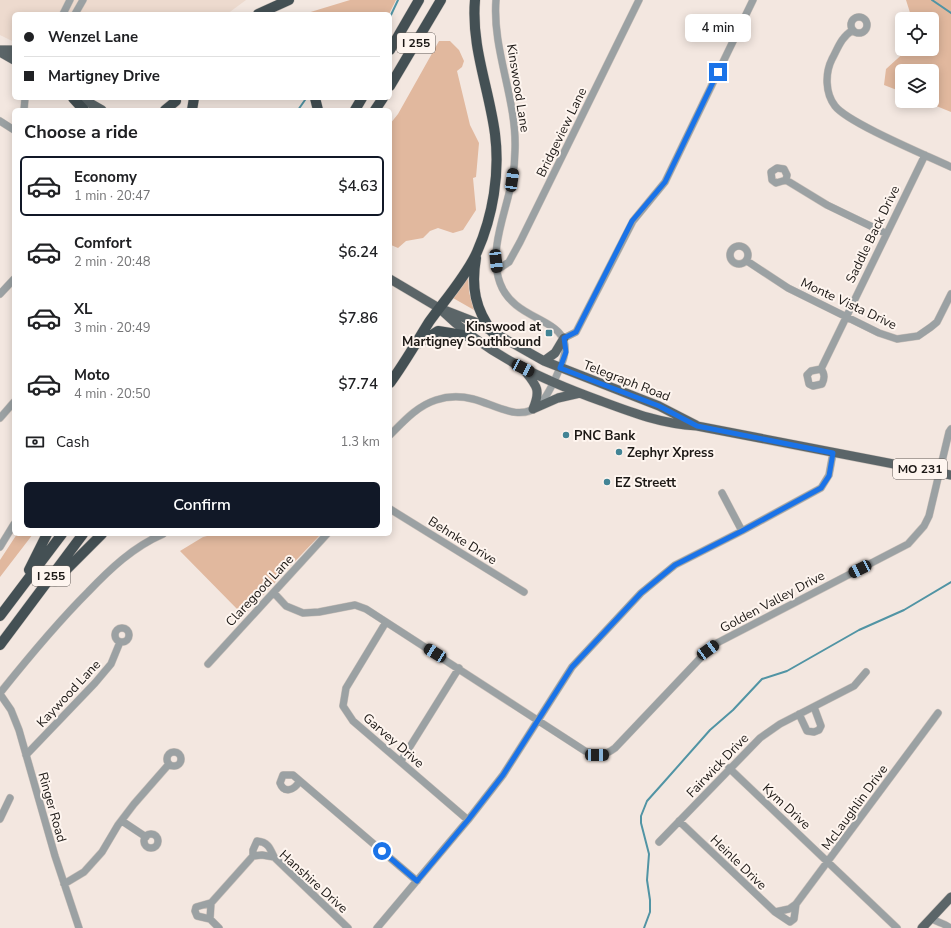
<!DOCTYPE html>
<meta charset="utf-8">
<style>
:root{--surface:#fff;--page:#f2f2f2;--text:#202124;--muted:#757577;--line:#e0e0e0;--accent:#111827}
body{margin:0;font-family:"Nunito Sans",sans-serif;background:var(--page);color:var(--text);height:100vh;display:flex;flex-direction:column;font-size:15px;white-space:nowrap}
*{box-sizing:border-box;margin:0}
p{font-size:13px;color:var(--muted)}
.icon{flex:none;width:22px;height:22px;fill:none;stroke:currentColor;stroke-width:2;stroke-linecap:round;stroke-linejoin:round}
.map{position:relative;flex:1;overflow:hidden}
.panel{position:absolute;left:12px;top:108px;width:380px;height:428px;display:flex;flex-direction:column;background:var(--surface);border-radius:6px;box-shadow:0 2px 10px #0003}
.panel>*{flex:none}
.top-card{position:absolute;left:12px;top:12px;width:380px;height:88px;border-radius:6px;box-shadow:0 2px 10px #0003;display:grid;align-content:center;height:88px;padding:0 12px;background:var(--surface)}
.buttons{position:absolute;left:895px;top:12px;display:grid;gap:8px}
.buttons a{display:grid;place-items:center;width:44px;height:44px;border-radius:6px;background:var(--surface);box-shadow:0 2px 10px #0003;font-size:20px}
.end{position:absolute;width:18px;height:18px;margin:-9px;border:5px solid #1a73e8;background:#fff;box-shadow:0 0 0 2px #fff}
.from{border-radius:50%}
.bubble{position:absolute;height:28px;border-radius:6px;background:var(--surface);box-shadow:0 2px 10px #0003;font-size:13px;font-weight:600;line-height:28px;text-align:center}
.car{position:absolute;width:12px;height:24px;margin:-12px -6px;border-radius:5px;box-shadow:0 0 3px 1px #0007;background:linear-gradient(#222 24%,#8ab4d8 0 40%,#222 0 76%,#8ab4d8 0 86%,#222 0)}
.top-card b{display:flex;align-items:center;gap:14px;height:38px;font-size:15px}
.top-card b+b{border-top:1px solid var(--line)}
.top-card i{width:10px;height:10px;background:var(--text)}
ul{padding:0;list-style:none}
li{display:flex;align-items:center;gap:12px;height:60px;margin:0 8px 6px;padding:0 4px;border:2px solid transparent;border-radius:6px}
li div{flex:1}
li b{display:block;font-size:15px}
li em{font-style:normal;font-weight:600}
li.active{border-color:var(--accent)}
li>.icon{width:36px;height:36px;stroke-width:1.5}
h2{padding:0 12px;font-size:18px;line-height:48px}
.pay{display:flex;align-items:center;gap:10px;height:44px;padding:0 12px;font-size:15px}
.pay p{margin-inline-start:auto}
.primary-button{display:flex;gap:8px;margin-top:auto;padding:8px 12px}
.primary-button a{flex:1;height:46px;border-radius:6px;background:var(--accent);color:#fff;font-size:16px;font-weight:600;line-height:46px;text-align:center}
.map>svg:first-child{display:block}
</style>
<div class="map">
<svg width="951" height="928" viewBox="0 0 951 928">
<rect width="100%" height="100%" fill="#f3e7e0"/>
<!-- built -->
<path fill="#eddace" d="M0,0h246l-19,14h-213v28l-14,-7z"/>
<!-- green -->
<path fill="#e1b89e" d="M350,0h46l-7,14h-85z
M906,0h45v112l-27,-11h8v-30h-30v21l-18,-7 2,-16 22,-20h24v-30h-20z
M439,41h11l9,9 5,11 -2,6 -5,4 13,54 9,18 -3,34 -3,1 3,32 -13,20 -10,3 -15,-5 -8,3 -7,7 -17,3 -8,7 -7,-3 -1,-5v-116l8,-10z
M468,276l1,16 5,18 -21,-12z
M17,534h16l-33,43v-17z
M215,534h106l-79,83 -6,-5 2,-2 -58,-59 23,-14z"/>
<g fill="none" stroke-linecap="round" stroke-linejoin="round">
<!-- stream -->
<path stroke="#5194a4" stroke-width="2" d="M932,0l19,13
M390,17l8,-17
M298,110l7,-10
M644,928l6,-16v-12l-3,-20 2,-26 -8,-31v-7l6,-15 17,-19 46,-52 23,-20 29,-31 25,-8 72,-41 45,-20 47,-28"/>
<!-- minor casing -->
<g stroke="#ccc2bb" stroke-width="8">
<path id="minor" d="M63,14l7,-14
M75,14l8,-14
M851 25a8 8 0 1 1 16 0a8 8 0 1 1-16 0Z
M853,30c-12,7 -15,18 -21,29 -7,14 -7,34 3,47 13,17 93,50 116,61
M24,110l1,-12
M0,121l14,9
M786,180l1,-5 -3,-6 -7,-1 -6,4 1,8 4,3 10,-3 41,25 58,28
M730 255a9 9 0 1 1 18 0a9 9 0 1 1-18 0Z
M747,261l41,27 91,45 18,6 21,-3 13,-9 6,-5 14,-28
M497,270l12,-8 11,-20 119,-242
M0,294l14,-15
M564,338l12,-6 57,-111 32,-39 88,-182
M821,369c4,5 4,9 1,15l-9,2 -4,-2 -2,-9 4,-4 10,-2 104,-214
M0,418l14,-16
M390,435c13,-13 27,-29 46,-35 12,-4 25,-4 37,-1 21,5 47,24 66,6 9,-9 15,-23 20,-35 27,-55 -43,-42 -59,-87 -12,-33 6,-70 12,-103 2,-10 3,-20 3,-30 2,-51 -23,-100 -19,-150
M722,493l20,38
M390,509l134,83
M0,547l14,-23
M274,593l12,13 17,7 16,-1 36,-7 11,4 219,142c14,4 18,6 30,-3l93,-98 9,-7 191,-99 16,-18 5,-10 20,-84 2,-3
M386,622l-40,66 -3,18 10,15 115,99
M115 635a7 7 0 1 1 14 0a7 7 0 1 1-14 0Z
M208,664l119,-130
M0,693c28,-35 56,-69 88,-101 22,-23 45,-45 75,-58
M0,694l11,16 8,20 36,126 24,72
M799,714l8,17 7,1 5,-2 2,-4 -7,-19
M167 759a7 7 0 1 1 14 0a7 7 0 1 1-14 0Z
M26,755l69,-72 16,-19 9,-22
M401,761l58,-93
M729,768l168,160
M299,782c-5,8 -15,12 -19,1l3,-8h10l124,106
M0,819l10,-21
M122,821l24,16
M679,821l96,91 14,-3 7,-5 142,-191
M144 841a7 7 0 1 1 14 0a7 7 0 1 1-14 0Z
M659,842l101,-104 20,-14 74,-38 12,-14
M253,856v-6l4,-9c11,1 13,7 17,16
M64,884l20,-12 18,-20 16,-27 16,-21 35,-40
M775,912l15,10 4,-3 2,-15
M931,918c6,5 12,4 19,10
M210,919l-13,-3 -2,-5 1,-4 14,-4
M219,928l-9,-9 1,-16 42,-47 9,-1 12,2 74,71
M377,928l91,-108 35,-45 69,-108 69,-74 34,-28 67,-34 79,-43 8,-13 4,-22"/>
</g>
<!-- major casing -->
<g stroke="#ccc2bb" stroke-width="10">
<path id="major" d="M0,50h14
M0,52l14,8
M81,98l21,12
M390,279l49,29 36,14 69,39 115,45 37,19
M439,308c47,46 101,71 162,93 32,12 61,23 96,25l254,49
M544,361l11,-8 9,-15
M525,371c12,15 16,19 8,38
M533,409l25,-11 22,-5
M922,928l29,-31"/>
</g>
<!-- highway casing -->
<g stroke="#ccc2bb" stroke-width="11">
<path id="highway" d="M258,14l31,-14
M390,50l29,-50
M390,86l51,-86
M73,98l11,12
M315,98l3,12
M165,110l11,-9
M192,110l2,-12
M355,110l7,-12
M375,110l8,-12
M476,258c-5,29 -1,51 17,75
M419,343l19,-12 31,5
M390,383c14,-19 26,-40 39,-61 15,-21 38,-47 48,-70 16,-36 23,-79 18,-118 -6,-46 -24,-87 -20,-134
M29,570l18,-36
M55,581l47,-47
M0,616l62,-82
M0,645l83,-111"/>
</g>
<!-- minor -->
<use href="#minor" stroke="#9ba1a3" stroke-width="7"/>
<!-- major -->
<use href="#major" stroke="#5b6568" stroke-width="9"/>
<!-- highway -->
<use href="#highway" stroke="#445054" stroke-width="10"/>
</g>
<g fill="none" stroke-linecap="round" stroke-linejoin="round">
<!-- route -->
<path stroke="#1a73e8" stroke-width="5" d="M382,851l35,30 51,-61 35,-45 69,-108 69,-74 34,-28 67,-34 79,-43 8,-12 4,-23 -136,-27 -38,-20 -99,-38 6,-16 -2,-14 12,-6 56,-111 33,-39 53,-110"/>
</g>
<!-- markers -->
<g fill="#428495" stroke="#fef5ef" stroke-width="1.5">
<rect x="545" y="329" width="8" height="8" rx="2"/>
<circle cx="566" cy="435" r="4"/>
<circle cx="619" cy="452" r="4"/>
<circle cx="607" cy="482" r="4"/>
</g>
<g text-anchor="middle" stroke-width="4" stroke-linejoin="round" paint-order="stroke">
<!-- shield labels -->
<g fill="#fef5ef" stroke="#605a56" stroke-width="1">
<rect x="397" y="33" width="38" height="20" rx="3"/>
<rect x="893" y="459" width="54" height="20" rx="3"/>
<rect x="32" y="566" width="38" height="20" rx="3"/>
</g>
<g font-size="12" font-weight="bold" fill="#1c1815">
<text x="416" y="47">I 255</text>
<text x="920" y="473">MO 231</text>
<text x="51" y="580">I 255</text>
</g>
<!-- street labels -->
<g font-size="13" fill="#1c1815" stroke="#fef5ef">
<text transform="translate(519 88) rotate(81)" y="5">Kinswood Lane</text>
<text transform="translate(561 132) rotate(-64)" y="5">Bridgeview Lane</text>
<text transform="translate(872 234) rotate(-64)" y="5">Saddle Back Drive</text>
<text transform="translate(849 303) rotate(25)" y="5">Monte Vista Drive</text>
<text transform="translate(627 380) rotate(21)" y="5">Telegraph Road</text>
<text transform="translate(463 540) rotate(32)" y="5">Behnke Drive</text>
<text transform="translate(259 590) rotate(-47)" y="5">Claregood Lane</text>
<text transform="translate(772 601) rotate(-28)" y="5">Golden Valley Drive</text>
<text transform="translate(68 693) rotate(-47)" y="5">Kaywood Lane</text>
<text transform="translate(394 740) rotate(41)" y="5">Garvey Drive</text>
<text transform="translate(717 765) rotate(-46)" y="5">Fairwick Drive</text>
<text transform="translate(787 806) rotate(43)" y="5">Kym Drive</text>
<text transform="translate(53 807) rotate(74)" y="5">Ringer Road</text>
<text transform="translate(854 807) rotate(-54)" y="5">McLaughlin Drive</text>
<text transform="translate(739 862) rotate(44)" y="5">Heinle Drive</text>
<text transform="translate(314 881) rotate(42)" y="5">Hanshire Drive</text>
</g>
<!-- poi labels -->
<g font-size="13" font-weight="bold" fill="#1c1815" stroke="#fef5ef" text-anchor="start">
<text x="541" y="331" text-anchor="end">Kinswood at<tspan x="541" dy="15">Martigney Southbound</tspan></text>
<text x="574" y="440">PNC Bank</text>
<text x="627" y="457">Zephyr Xpress</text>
<text x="615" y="487">EZ Streett</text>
</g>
</g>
</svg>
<div class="buttons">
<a><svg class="icon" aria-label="locate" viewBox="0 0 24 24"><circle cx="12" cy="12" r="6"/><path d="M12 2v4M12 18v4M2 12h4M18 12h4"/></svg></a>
<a><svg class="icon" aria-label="layers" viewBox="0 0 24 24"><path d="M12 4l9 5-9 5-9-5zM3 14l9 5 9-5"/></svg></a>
</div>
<i class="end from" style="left:382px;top:851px"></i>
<i class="end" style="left:718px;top:72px"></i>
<div class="bubble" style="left:685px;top:14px;width:66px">4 min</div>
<i class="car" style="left:512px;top:180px;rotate:8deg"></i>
<i class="car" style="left:496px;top:261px;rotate:174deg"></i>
<i class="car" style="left:523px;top:368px;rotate:116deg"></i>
<i class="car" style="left:860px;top:569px;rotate:243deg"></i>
<i class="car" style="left:708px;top:650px;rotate:54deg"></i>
<i class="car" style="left:435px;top:653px;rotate:302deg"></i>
<i class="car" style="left:597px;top:755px;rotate:90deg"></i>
<div class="top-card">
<b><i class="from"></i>Wenzel Lane</b>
<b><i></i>Martigney Drive</b>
</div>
<section class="panel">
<h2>Choose a ride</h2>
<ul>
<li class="active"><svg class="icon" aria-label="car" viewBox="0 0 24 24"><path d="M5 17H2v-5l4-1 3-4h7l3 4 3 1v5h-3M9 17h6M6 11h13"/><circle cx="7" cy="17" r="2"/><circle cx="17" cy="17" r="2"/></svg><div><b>Economy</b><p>1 min · 20:47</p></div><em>$4.63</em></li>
<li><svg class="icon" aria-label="car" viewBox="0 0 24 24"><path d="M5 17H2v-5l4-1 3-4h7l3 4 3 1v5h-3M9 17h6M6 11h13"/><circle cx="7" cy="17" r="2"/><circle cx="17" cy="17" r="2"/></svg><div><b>Comfort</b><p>2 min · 20:48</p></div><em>$6.24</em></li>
<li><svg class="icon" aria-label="car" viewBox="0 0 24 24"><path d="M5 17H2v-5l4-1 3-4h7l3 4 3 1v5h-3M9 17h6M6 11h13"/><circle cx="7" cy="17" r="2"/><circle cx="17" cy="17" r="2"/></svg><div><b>XL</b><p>3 min · 20:49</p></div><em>$7.86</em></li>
<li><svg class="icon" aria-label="car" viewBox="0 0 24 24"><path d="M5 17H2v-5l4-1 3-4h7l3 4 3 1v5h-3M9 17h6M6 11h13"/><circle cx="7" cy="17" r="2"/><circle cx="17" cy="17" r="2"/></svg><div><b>Moto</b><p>4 min · 20:50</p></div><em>$7.74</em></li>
</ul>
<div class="pay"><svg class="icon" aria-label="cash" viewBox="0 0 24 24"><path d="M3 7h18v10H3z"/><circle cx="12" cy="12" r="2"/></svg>Cash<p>1.3 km</p></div>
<div class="primary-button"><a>Confirm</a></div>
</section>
</div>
